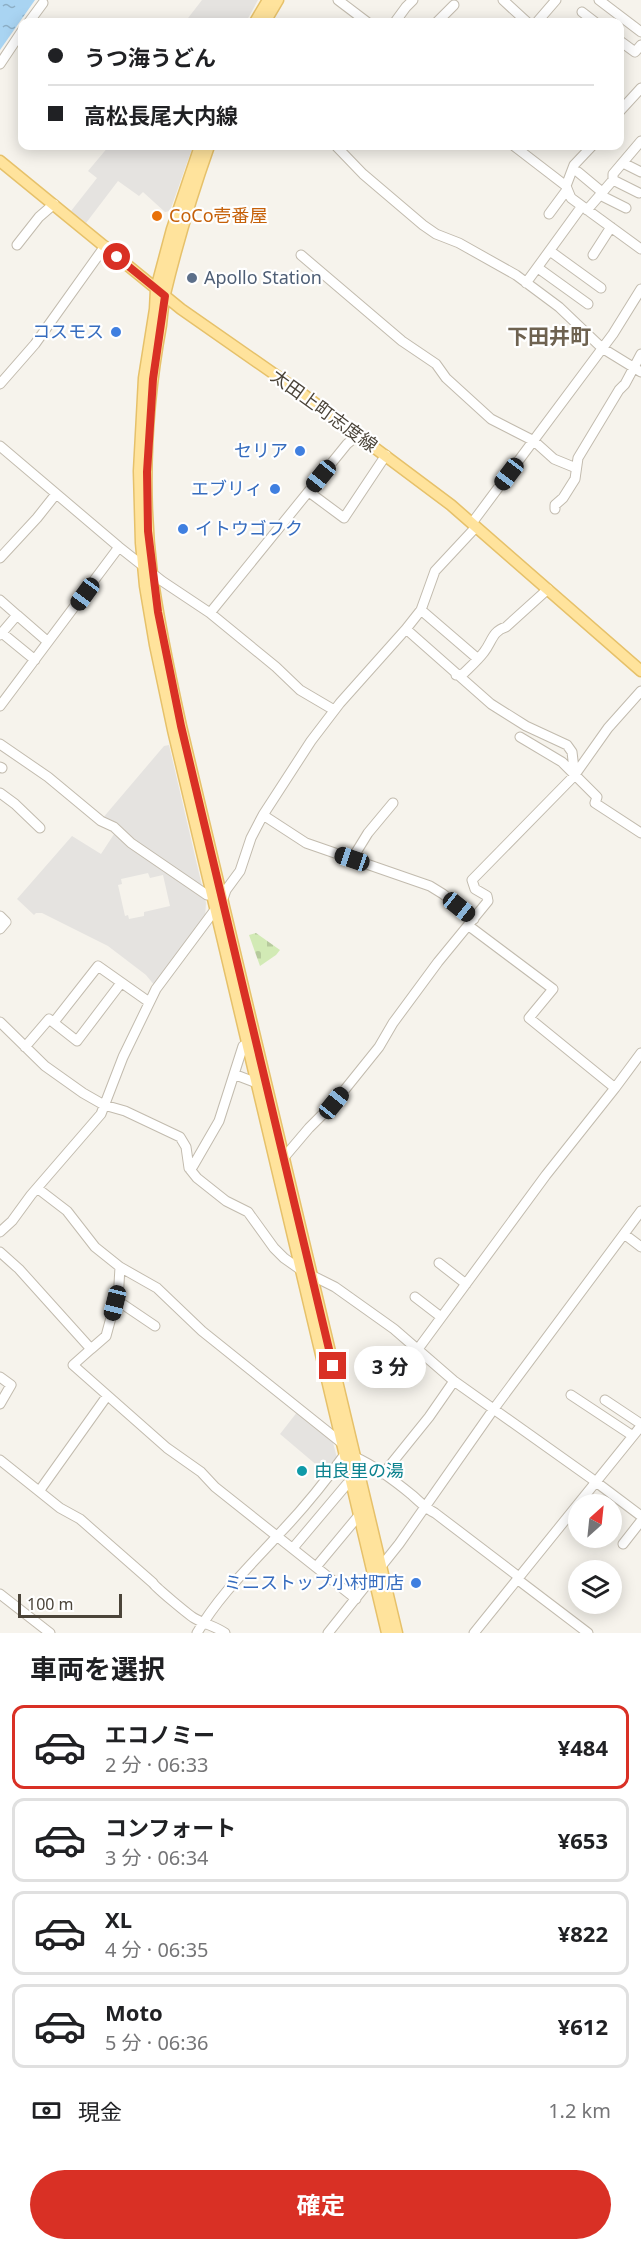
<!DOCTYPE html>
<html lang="ja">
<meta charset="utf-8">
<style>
:root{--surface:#fff;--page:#f6f6f6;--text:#202124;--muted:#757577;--line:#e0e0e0;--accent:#d93025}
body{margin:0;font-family:"Noto Sans","Noto Sans JP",sans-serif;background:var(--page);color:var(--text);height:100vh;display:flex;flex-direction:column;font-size:22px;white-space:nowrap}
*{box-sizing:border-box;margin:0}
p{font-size:20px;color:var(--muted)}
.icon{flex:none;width:33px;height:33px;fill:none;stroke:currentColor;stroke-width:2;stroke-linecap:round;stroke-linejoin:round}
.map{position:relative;height:1633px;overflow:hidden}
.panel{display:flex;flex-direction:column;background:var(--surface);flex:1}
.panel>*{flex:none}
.hud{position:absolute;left:18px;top:18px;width:606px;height:132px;border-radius:12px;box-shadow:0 3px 15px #0003;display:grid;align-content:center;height:132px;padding:0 30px;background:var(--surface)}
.needle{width:39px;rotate:27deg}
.buttons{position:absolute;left:568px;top:1494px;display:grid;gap:12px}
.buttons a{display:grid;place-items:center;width:54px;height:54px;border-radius:50%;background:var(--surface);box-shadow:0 3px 15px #0003;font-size:30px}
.scale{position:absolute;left:18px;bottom:15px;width:104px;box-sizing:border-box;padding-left:6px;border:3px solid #4b4439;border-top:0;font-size:16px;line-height:21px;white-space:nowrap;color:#4b4439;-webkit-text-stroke:4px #fff;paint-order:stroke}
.end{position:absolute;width:27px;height:27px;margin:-14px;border:8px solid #d93025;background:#fff;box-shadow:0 0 0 3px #fff}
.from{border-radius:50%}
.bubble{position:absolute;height:42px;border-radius:21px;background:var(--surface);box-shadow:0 3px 15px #0003;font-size:20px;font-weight:700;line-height:42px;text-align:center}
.car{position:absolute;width:18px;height:36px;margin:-18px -9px;border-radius:8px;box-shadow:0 0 4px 2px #0007;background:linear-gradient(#222 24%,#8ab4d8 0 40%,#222 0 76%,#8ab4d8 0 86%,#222 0)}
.hud b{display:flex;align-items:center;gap:21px;height:57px;font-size:22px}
.hud b+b{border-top:2px solid var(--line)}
.hud i{width:15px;height:15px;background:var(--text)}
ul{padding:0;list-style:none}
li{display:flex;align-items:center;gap:18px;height:84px;margin:0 12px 9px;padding:0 18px;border:3px solid var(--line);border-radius:12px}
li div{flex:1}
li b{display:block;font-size:22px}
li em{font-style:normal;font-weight:700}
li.selected{border-color:var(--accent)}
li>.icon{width:54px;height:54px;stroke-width:1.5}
h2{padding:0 30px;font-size:27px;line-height:72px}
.pay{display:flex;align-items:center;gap:15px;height:66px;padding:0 30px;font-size:22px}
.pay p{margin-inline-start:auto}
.action{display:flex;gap:12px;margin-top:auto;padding:12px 30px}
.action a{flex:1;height:69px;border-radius:36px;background:var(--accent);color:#fff;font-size:24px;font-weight:700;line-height:69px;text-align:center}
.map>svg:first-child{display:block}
</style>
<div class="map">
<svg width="641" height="1633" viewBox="0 0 641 1633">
<defs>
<pattern id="cemetery-stones" width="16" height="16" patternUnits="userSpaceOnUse" patternTransform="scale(1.5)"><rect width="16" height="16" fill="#d2eab5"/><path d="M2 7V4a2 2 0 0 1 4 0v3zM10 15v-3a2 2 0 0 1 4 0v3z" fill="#b6ca9c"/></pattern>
<pattern id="water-ripples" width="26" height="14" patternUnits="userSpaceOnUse" patternTransform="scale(1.5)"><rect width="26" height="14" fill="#a9d4f2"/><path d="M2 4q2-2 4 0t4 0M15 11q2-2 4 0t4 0" fill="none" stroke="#8caec5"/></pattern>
</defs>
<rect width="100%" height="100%" fill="#f6f3ec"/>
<!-- cemetery -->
<path fill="url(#cemetery-stones)" d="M256,933l24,17 -4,5 -16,11 -11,-31z"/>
<!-- parking -->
<path fill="#e5e3e0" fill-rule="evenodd" d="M202,0h56l-12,22h-61z
M109,146h84l-23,65 -5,1 -22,-20 -4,4 -21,-15 -32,42 -15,-12 26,-33 -9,-7z
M169,745l37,158 -1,14 -50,69 -9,-11 -38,-29 -66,-33h-6l-2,2 -17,-16 55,-63 29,18 17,-26 -16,-9 62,-73zM148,873l2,5 13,-3 7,31 -26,6v4l-15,3 -1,-4 -3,1 -7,-31 4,-1 -1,-5z
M298,1411l34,28 5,19 -11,15 -46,-39z"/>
<!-- water -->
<path fill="url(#water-ripples)" d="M0,0h35l-35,50z"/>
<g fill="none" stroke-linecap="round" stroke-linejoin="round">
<!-- minor casing -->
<g stroke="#c2bbae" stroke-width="11">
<path id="minor" d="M338,0l29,22
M503,0l24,22
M599,0l42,32
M582,12l13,10
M29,22l14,-19
M395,22l11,-15 7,-7
M437,22l17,-17
M537,22l19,-22
M620,41l15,11 6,-7
M0,64l22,-33
M620,111l21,-23
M336,146l27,28 60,51 13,9 23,9 57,32 43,32 43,41 39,24
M514,146l52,40 5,12 70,51
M623,163l18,9
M578,172l24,20
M613,180l26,13
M566,186l8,-21 18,-19
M600,195l26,13
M587,210l26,-30v-6l28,-33
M549,214l17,-23
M17,245l22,-28 15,-13
M550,251l51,37
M301,255l101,86 34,23 10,14 45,41 43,22 20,18 22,9
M593,255l18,-28
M538,268l50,36
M526,283l56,-77
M0,384l35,-40 70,-98
M0,446l119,101 43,34 48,32 66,54 24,23 34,20
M309,492l35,26 42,-63
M555,509v-4l8,-7 12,-19 3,-21 41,-68 6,-6 16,-30
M472,523l141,-189 28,-45
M0,558l37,-40 19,-24
M0,600l17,15
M421,610l57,49
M210,613l137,-169 11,-9
M406,629l85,75 35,22 41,19 5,7 2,17
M2,633l33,27
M0,635l17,-20 31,27
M456,675l7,-1c7,-7 15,-14 21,-22 8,-10 8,-21 22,-25l42,-38
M0,706l119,-159
M520,737l42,25 35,35 -2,6 46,30
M0,744l48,33 53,44 13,6 17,16 76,52 5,-1
M0,767l2,1
M0,793l15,11 25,24
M263,815l43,28 124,43 13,8 31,25
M352,859l16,-26 25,-30
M0,916l6,6 -6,7
M0,1022l45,44 38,27 21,12 21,6 55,26 6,10 3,21 8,10 29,23 22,11 26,36 10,10 17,12 34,17 59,42 60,52 138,98 49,37
M54,1022l44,-56 51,36
M25,1047l24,-28 28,22 44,-58
M236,1075l21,8
M615,1088l26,-35
M281,1161l28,-33 25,-25 45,-56 14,-24 45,-61 50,-61 -1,-5 -12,-7 -3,-9 102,-104 34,-48 33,-37
M189,1168l4,-2 26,-45 24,-75 5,-2
M37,1188l30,23 28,36 25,20 -2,34 -3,2 -9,33 -15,13
M0,1232l12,-11 19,-26 70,-81 22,-57 33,-68 67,-90 3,-9 14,-19 11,-33 12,-23 48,-74 29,-38 66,-74 15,-19 14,-39 41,-44
M624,1234l17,13
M0,1252l19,17 72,80 -18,16 94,83 34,24 14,15 141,112
M439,1263l27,21
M120,1267l37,21 45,43 141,113
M415,1297l26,20
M118,1301l37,25
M418,1349l128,-174 69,-87 -86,-70 24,-29 -84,-63
M0,1377l11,8 -11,19
M571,1395l62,41
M605,1400l36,24
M355,1457c20,9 40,24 57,38 8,7 13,13 23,18l84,64
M0,1460l60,48 20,11 73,64c2,4 36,32 41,35 10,6 21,8 31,15
M383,1474l46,-57 25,-36
M40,1490l67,-94
M623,1544l18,-23
M293,1548l54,-64
M316,1567l44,-53
M517,1579l71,54
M0,1594l50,39
M197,1633c22,-38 54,-68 83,-100 24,-25 45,-51 65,-79
M328,1633l71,-89 94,-134 148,-199
M474,1633l167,-207"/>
</g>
<!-- major casing -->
<g stroke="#e6c16a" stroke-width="13">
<path id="major" d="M255,22l13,-22
M265,22l13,-22
M200,146l-28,83 -16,60 -1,20 -11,69 -5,93 2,72 4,43 10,59 18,85 214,903
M209,146c-17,48 -32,98 -44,148 -2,10 -3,21 -4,31 -15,81 -19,168 -9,249 7,51 18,102 29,152l216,907
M0,161l181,148 119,83 151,113 190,166"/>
</g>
<!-- minor -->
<use href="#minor" stroke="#fff" stroke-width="9"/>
<!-- major -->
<use href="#major" stroke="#ffe39c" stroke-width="10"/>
</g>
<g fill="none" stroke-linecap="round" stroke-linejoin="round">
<!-- route -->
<path stroke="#d93025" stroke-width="8" d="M117,257l48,39 -12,83 -6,93 1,59 10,81 23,114 152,640"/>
</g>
<!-- markers -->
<circle fill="#e8710a" stroke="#fff" stroke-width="2" cx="157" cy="216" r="6"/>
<circle fill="#5c6f8a" stroke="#fff" stroke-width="2" cx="192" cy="278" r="6"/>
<g fill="#3f7fe0" stroke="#fff" stroke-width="2">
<circle cx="116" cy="332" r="6"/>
<circle cx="300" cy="451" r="6"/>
<circle cx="275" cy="489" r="6"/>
<circle cx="183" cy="529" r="6"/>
<circle cx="416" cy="1583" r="6"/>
</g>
<circle fill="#0f9aa8" stroke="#fff" stroke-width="2" cx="302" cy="1471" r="6"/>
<g text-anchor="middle" stroke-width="4.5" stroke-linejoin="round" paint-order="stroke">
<!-- food labels -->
<g font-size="18" fill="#c56008" stroke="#fff" text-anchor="start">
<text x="169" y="222">CoCo壱番屋</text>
</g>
<!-- service labels -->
<g font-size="18" fill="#4e5e75" stroke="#fff" text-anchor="start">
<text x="204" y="284">Apollo Station</text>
</g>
<!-- shop labels -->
<g font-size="18" fill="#366cbe" stroke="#fff" text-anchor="end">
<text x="104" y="338">コスモス</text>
<text x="288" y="457">セリア</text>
<text x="263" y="495">エブリィ</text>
<text x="195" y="535" text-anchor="start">イトウゴフク</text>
<text x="404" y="1589">ミニストップ小村町店</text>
</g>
<!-- street labels -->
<g font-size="18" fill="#4b4439" stroke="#fff">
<text transform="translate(324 411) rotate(36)" y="6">太田上町志度線</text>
</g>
<!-- culture labels -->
<g font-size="18" fill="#0d838f" stroke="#fff" text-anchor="start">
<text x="314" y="1477">由良里の湯</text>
</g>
<!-- quarter labels -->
<g font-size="21" font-weight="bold" fill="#6e6250" stroke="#fff">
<text x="549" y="344">下田井町</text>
</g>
</g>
</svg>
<div class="buttons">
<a><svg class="needle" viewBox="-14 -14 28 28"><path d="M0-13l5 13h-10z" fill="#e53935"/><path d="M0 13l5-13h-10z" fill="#757577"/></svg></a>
<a><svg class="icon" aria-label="layers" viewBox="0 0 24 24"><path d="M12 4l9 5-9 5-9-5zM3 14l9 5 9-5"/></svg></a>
</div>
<div class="scale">100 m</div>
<i class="end from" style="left:117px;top:257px"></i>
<i class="end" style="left:333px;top:1366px"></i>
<div class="bubble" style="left:354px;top:1346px;width:72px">3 分</div>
<i class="car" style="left:509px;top:474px;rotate:217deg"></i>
<i class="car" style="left:321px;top:476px;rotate:219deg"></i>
<i class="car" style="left:85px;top:594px;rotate:216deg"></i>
<i class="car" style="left:352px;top:859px;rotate:289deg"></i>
<i class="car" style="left:459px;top:907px;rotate:129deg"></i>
<i class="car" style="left:334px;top:1103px;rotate:39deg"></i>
<i class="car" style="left:115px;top:1303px;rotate:194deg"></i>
<div class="hud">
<b><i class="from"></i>うつ海うどん</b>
<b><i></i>高松長尾大内線</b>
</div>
</div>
<section class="panel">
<h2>車両を選択</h2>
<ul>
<li class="selected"><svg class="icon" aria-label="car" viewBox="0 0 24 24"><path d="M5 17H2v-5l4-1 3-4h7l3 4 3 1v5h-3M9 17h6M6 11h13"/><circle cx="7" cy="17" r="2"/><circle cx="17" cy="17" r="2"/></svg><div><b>エコノミー</b><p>2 分 · 06:33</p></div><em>¥484</em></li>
<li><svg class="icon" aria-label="car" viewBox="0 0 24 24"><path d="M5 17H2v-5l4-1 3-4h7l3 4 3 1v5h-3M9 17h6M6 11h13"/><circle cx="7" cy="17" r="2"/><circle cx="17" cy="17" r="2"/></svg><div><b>コンフォート</b><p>3 分 · 06:34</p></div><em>¥653</em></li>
<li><svg class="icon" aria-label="car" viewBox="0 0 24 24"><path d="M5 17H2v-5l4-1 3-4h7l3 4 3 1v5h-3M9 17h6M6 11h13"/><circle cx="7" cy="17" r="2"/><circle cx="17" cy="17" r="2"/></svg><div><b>XL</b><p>4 分 · 06:35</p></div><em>¥822</em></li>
<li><svg class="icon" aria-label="car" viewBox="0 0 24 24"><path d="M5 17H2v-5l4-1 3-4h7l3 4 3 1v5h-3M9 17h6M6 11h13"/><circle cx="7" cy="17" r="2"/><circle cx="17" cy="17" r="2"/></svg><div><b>Moto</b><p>5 分 · 06:36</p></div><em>¥612</em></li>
</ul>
<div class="pay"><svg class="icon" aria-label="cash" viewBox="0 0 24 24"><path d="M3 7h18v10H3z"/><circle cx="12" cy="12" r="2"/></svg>現金<p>1.2 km</p></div>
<div class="action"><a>確定</a></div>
</section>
